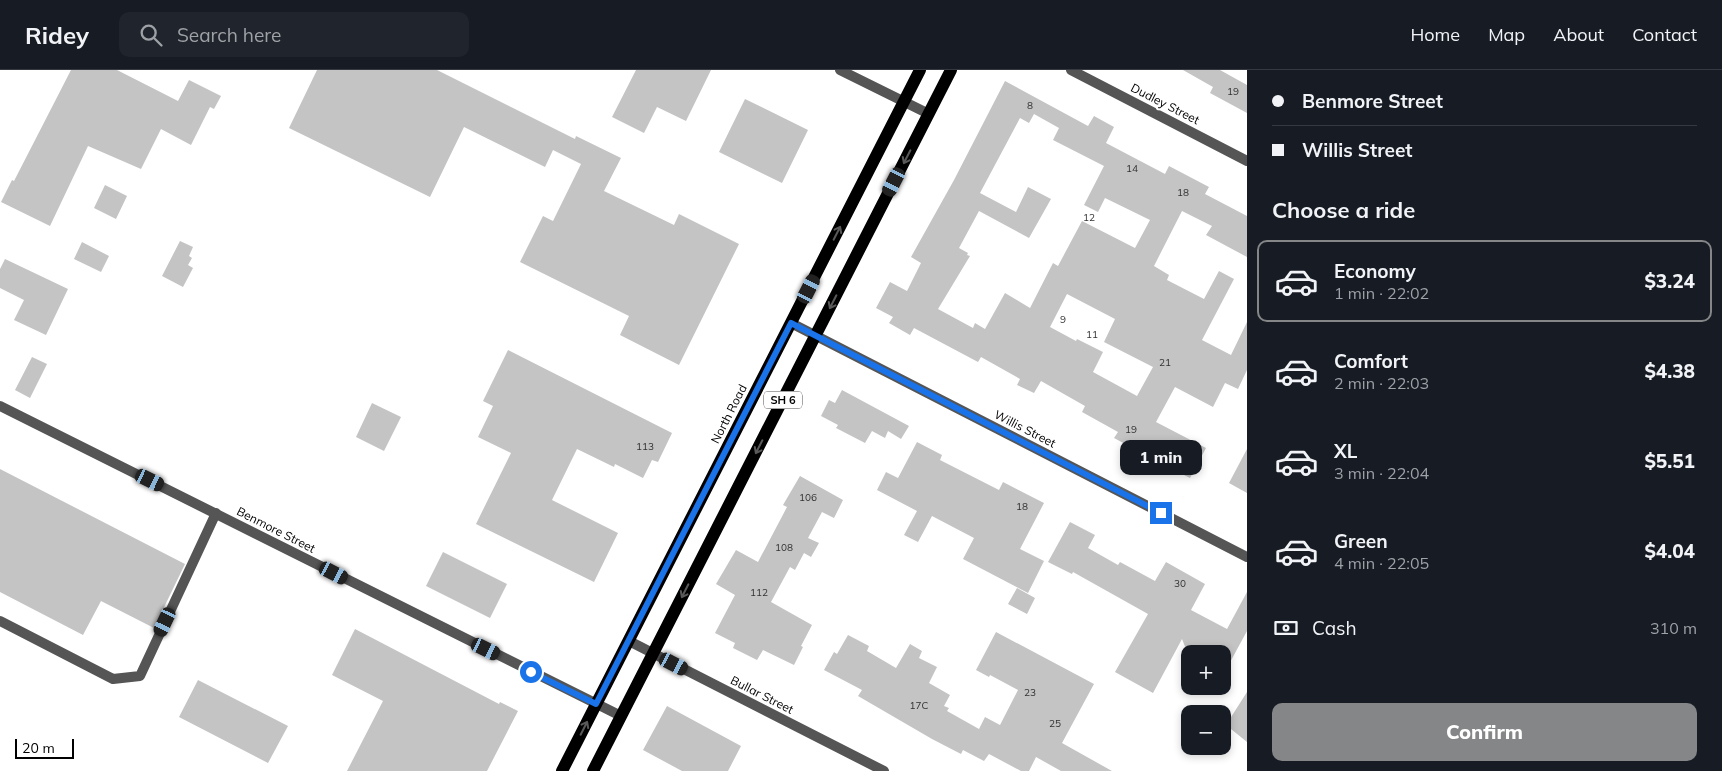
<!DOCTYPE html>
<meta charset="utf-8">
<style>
:root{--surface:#171b24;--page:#20242c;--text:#f1f3f6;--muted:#9ea1a6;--line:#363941;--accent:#858687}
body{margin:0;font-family:Mulish,sans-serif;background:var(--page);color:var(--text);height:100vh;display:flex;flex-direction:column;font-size:19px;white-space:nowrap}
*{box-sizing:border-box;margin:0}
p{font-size:16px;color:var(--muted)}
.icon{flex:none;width:28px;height:28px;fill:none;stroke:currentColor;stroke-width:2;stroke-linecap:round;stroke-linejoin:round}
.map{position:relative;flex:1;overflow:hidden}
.drawer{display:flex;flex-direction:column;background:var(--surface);width:475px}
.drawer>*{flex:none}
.hud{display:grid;align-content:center;height:110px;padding:0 25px;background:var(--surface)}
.tools{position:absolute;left:1181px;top:575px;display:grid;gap:10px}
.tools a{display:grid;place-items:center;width:50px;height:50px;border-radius:10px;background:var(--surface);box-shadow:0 2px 8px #0003;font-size:25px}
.scale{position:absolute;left:15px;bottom:12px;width:59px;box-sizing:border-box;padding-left:5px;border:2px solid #000;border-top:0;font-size:14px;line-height:18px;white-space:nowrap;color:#000;-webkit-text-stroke:4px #fff;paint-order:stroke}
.end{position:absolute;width:22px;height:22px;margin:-11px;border:6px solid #1a73e8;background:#fff;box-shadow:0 0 0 2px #fff}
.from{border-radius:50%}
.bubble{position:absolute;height:35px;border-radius:10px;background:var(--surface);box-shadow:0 2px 8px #0003;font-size:16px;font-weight:800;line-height:35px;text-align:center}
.car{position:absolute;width:15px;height:30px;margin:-15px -8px;border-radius:6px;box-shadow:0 0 4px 1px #0007;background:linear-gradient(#222 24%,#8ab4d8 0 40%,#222 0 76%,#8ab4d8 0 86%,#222 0)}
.hud b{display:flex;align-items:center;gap:18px;height:48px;font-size:19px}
.hud b+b{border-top:1px solid var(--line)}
.hud i{width:12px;height:12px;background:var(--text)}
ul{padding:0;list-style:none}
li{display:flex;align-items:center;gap:15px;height:82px;margin:0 10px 8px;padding:0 15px;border:2px solid transparent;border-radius:10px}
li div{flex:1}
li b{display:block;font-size:19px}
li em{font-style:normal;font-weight:800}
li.selected{border-color:var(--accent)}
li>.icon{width:45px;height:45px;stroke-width:1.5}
h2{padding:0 25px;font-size:22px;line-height:60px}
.pay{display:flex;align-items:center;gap:12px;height:55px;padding:0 25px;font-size:19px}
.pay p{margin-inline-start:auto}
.action{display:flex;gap:10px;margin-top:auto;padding:10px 25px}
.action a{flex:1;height:58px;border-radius:10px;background:var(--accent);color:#fff;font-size:20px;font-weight:800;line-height:58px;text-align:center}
header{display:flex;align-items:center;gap:30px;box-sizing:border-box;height:70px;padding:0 25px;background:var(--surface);border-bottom:1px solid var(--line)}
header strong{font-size:24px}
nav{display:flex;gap:28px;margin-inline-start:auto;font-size:18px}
.search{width:350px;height:45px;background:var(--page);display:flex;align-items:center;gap:12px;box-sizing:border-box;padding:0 18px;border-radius:10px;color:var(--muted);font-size:19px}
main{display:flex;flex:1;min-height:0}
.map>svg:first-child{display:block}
</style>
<header>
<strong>Ridey</strong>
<div class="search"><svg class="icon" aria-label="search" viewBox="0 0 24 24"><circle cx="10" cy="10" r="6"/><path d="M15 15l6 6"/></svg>Search here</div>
<nav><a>Home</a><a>Map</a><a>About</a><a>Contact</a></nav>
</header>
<main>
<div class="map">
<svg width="1247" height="701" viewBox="0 0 1247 701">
<rect width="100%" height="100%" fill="#fff"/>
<!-- building -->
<path fill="#c4c4c4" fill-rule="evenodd" d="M71,0h46l61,31 11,-21 32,16 -7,13 -4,-2 -19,38 -30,-16 -20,40 -53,-23 -38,80 -49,-24 11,-22 2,1z
M317,0h120l138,69 1,-3 45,22 -17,33 70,34 5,-11 60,30 -60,121 -59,-30 9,-19 -109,-54 23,-46 10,5 28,-57 -28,-14 -8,17 -81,-40 -34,70 -141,-69z
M636,0h75l-25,51 -29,-14 -13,26 -32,-16z
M1183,0h37l27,15v28l-37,-20 3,-6z
M1005,11l83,45 6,-10 20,11 -8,16 59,31 4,-8 40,21 -4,7 42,22v41l-41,-22 6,-9 -30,-15 -28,55 15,9 -2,5 37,19 15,-28 15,8 -32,61 29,15 16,-33v48l-9,19 -13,-6 -12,24 -38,-20 -19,35 50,26 -16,30 -14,-7 3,-8 -36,-18 -3,7 -26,-14 4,-6 -36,-20 3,-6 -44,-25 -7,12 -17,-8 3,-6 -39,-22 -3,5 -64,-34 -4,7 -21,-12 4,-6 -17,-9 14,-26 17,9 14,-28 -10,-6 43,-77zM1034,44l25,14 -6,12 51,26 -20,39 14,7 7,-14 45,22 -15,28 -53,-27 -24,45 -5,-3 -23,45 -25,-15 -20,36 -10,-6 -2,5 -35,-19 32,-53 -3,-1 1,-2 -9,-5 20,-37 50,27 22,-39 -23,-12 -12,25 -36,-19 40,-75 9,5zM1067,224l48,25 -11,23 49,25 -16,29 -44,-24 10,-20 -26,-13 -1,2 -26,-14z
M745,29l63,31 -26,53 -63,-31z
M105,115l22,11 -11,23 -22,-11z
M180,171l13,6 -4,9 3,2 -4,7 5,3 -10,19 -21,-11z
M82,172l27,14 -8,16 -27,-13z
M5,189l63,30 -22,46 -32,-15 10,-20 -24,-12v-19z
M508,280l164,83 -14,29 -6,-2 -9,18 -28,-14 -1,3 -37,-18 -25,51 66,33 -24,49 -118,-58 35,-71 -33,-16 15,-31 -10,-5z
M32,287l15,7 -17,34 -15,-8z
M842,320l67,36 -8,13 -13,-8 -3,7 -13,-7 -7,12 -29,-15 2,-3 -17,-9 8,-16 6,3z
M372,333l29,14 -17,34 -28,-14z
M917,372l25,13 -2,5 59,30 4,-8 41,21 -24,46 24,12 -16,32 -65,-34 11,-21 -42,-22 -14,26 -14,-7 13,-24 -40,-21 9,-18 12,6z
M1247,379v44l-18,-10z
M0,399l185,95 -31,64 -53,-27 -18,34 -83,-43z
M800,406l43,24 -9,18 -12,-6 -14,26 11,5 -8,14 -7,-4 -9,17 -5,-3 -19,35 41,23 -11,21 2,1 -9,18 -31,-15 -6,10 -24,-12 2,-5 -20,-10 20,-38 -19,-11 20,-34 22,12 29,-55 -4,-2z
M1070,452l25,13 -7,13 30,17 2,-3 35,19 11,-19 39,22 -14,26 36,19 20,-37v39l-25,46v-23h-34l-6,-15 -29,54 -38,-21 33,-58 -75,-42 -1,2 -24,-12z
M443,482l64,32 -17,34 -64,-32z
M1017,518l18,10 -8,16 -19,-10z
M355,559l144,75 1,-2 18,9 -31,60h-140l36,-70 -51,-26z
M996,562l98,52 -32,59 50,28h-51l-25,-14 -7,14h-8l-32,-17 -5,7 -21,-11 -2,4 -29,-15 -74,-43 4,-6 -38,-20 10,-18 3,2 11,-19 21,11 -2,5 29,17 14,-24 12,7 -3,7 18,9 -8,16 21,12 -6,11 5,2 -2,3 32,18 6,-12 15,8 18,-35 -28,-15 -1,2 -13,-7z
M198,610l90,46 -20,37 -89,-46z
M1247,622v50l-21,-17z
M667,636l74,40 -13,25h-46l-39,-21z"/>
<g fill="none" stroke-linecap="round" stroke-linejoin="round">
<!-- service -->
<path stroke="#555" stroke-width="10" d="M0,551l113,58 27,-3 76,-163"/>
<!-- minor -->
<path stroke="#555" stroke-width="10" d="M840,0l89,44
M1071,0l176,91
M791,253l456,234
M0,336l621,310
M629,571l255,130"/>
<!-- primary -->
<path stroke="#000" stroke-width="12" d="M562,701l358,-701
M593,701l358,-701"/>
</g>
<!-- one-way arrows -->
<defs><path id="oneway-shaft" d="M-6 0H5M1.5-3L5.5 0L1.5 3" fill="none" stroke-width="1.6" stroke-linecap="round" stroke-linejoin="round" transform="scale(1.25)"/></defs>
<g stroke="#595959">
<use href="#oneway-shaft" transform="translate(907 87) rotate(117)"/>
<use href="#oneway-shaft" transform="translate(837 163) rotate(-63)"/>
<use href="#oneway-shaft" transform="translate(833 232) rotate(117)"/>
<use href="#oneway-shaft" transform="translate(759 377) rotate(117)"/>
<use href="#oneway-shaft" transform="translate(685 521) rotate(117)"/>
<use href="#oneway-shaft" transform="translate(584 658) rotate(-63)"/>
</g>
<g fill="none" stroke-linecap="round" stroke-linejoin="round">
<!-- route -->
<path stroke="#1a73e8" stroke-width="6" d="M531,602l65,32 195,-381 370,190"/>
</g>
<g text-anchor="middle" stroke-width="4" stroke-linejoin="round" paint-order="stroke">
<!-- number labels -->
<g font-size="10" fill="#313131">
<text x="1233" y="25">19</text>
<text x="1030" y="39">8</text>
<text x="1132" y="102">14</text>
<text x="1183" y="126">18</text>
<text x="1089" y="151">12</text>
<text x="1063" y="253">9</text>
<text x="1092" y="268">11</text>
<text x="1165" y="296">21</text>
<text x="1131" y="363">19</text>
<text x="645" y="380">113</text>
<text x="808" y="431">106</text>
<text x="1022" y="440">18</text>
<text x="784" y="481">108</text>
<text x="1180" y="517">30</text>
<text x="759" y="526">112</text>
<text x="1030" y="626">23</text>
<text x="919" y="639">17C</text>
<text x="1055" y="657">25</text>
</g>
<!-- shield labels -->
<rect fill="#fff" stroke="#4c4c4c" stroke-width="1" x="764" y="321.5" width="38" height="17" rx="4"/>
<g font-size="11" font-weight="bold" fill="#000">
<text x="783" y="334">SH 6</text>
</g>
<!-- street labels -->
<g font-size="12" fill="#000" stroke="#fff">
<text transform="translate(1165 34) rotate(27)" y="4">Dudley Street</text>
<text transform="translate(729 344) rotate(-63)" y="4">North Road</text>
<text transform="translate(1025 359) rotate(27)" y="4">Willis Street</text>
<text transform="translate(276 460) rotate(27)" y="4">Benmore Street</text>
<text transform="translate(762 625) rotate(27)" y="4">Bullar Street</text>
</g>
</g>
</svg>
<div class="tools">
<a>+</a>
<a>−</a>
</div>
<div class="scale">20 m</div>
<i class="end from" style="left:531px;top:602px"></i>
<i class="end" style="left:1161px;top:443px"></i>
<div class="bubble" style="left:1120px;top:370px;width:82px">1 min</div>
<i class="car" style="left:894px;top:112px;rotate:207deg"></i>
<i class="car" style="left:809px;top:219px;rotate:27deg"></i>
<i class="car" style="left:150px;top:410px;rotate:116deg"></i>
<i class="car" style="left:334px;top:503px;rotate:117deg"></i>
<i class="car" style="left:165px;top:552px;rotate:205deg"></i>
<i class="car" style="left:486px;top:579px;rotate:116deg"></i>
<i class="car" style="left:674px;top:594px;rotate:117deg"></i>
</div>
<section class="drawer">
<div class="hud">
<b><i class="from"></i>Benmore Street</b>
<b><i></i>Willis Street</b>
</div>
<h2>Choose a ride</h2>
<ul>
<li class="selected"><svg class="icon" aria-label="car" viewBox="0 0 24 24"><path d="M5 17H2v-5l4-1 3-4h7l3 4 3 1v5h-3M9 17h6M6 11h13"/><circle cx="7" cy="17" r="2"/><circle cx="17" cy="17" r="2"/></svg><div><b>Economy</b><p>1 min · 22:02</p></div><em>$3.24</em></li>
<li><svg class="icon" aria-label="car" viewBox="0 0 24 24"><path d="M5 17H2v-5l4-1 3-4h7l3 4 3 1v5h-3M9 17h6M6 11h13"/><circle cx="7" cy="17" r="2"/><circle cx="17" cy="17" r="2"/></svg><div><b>Comfort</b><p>2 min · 22:03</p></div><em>$4.38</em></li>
<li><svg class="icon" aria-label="car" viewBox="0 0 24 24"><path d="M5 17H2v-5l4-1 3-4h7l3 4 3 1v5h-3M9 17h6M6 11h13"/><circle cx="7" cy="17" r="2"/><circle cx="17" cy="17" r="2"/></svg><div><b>XL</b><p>3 min · 22:04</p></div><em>$5.51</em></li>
<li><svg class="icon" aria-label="car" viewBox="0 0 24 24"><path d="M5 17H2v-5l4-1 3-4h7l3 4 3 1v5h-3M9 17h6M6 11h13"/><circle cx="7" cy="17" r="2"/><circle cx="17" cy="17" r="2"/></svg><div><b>Green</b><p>4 min · 22:05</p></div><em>$4.04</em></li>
</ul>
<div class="pay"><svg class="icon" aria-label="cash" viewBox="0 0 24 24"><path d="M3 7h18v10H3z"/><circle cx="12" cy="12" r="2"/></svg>Cash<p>310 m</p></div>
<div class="action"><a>Confirm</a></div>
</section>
</main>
